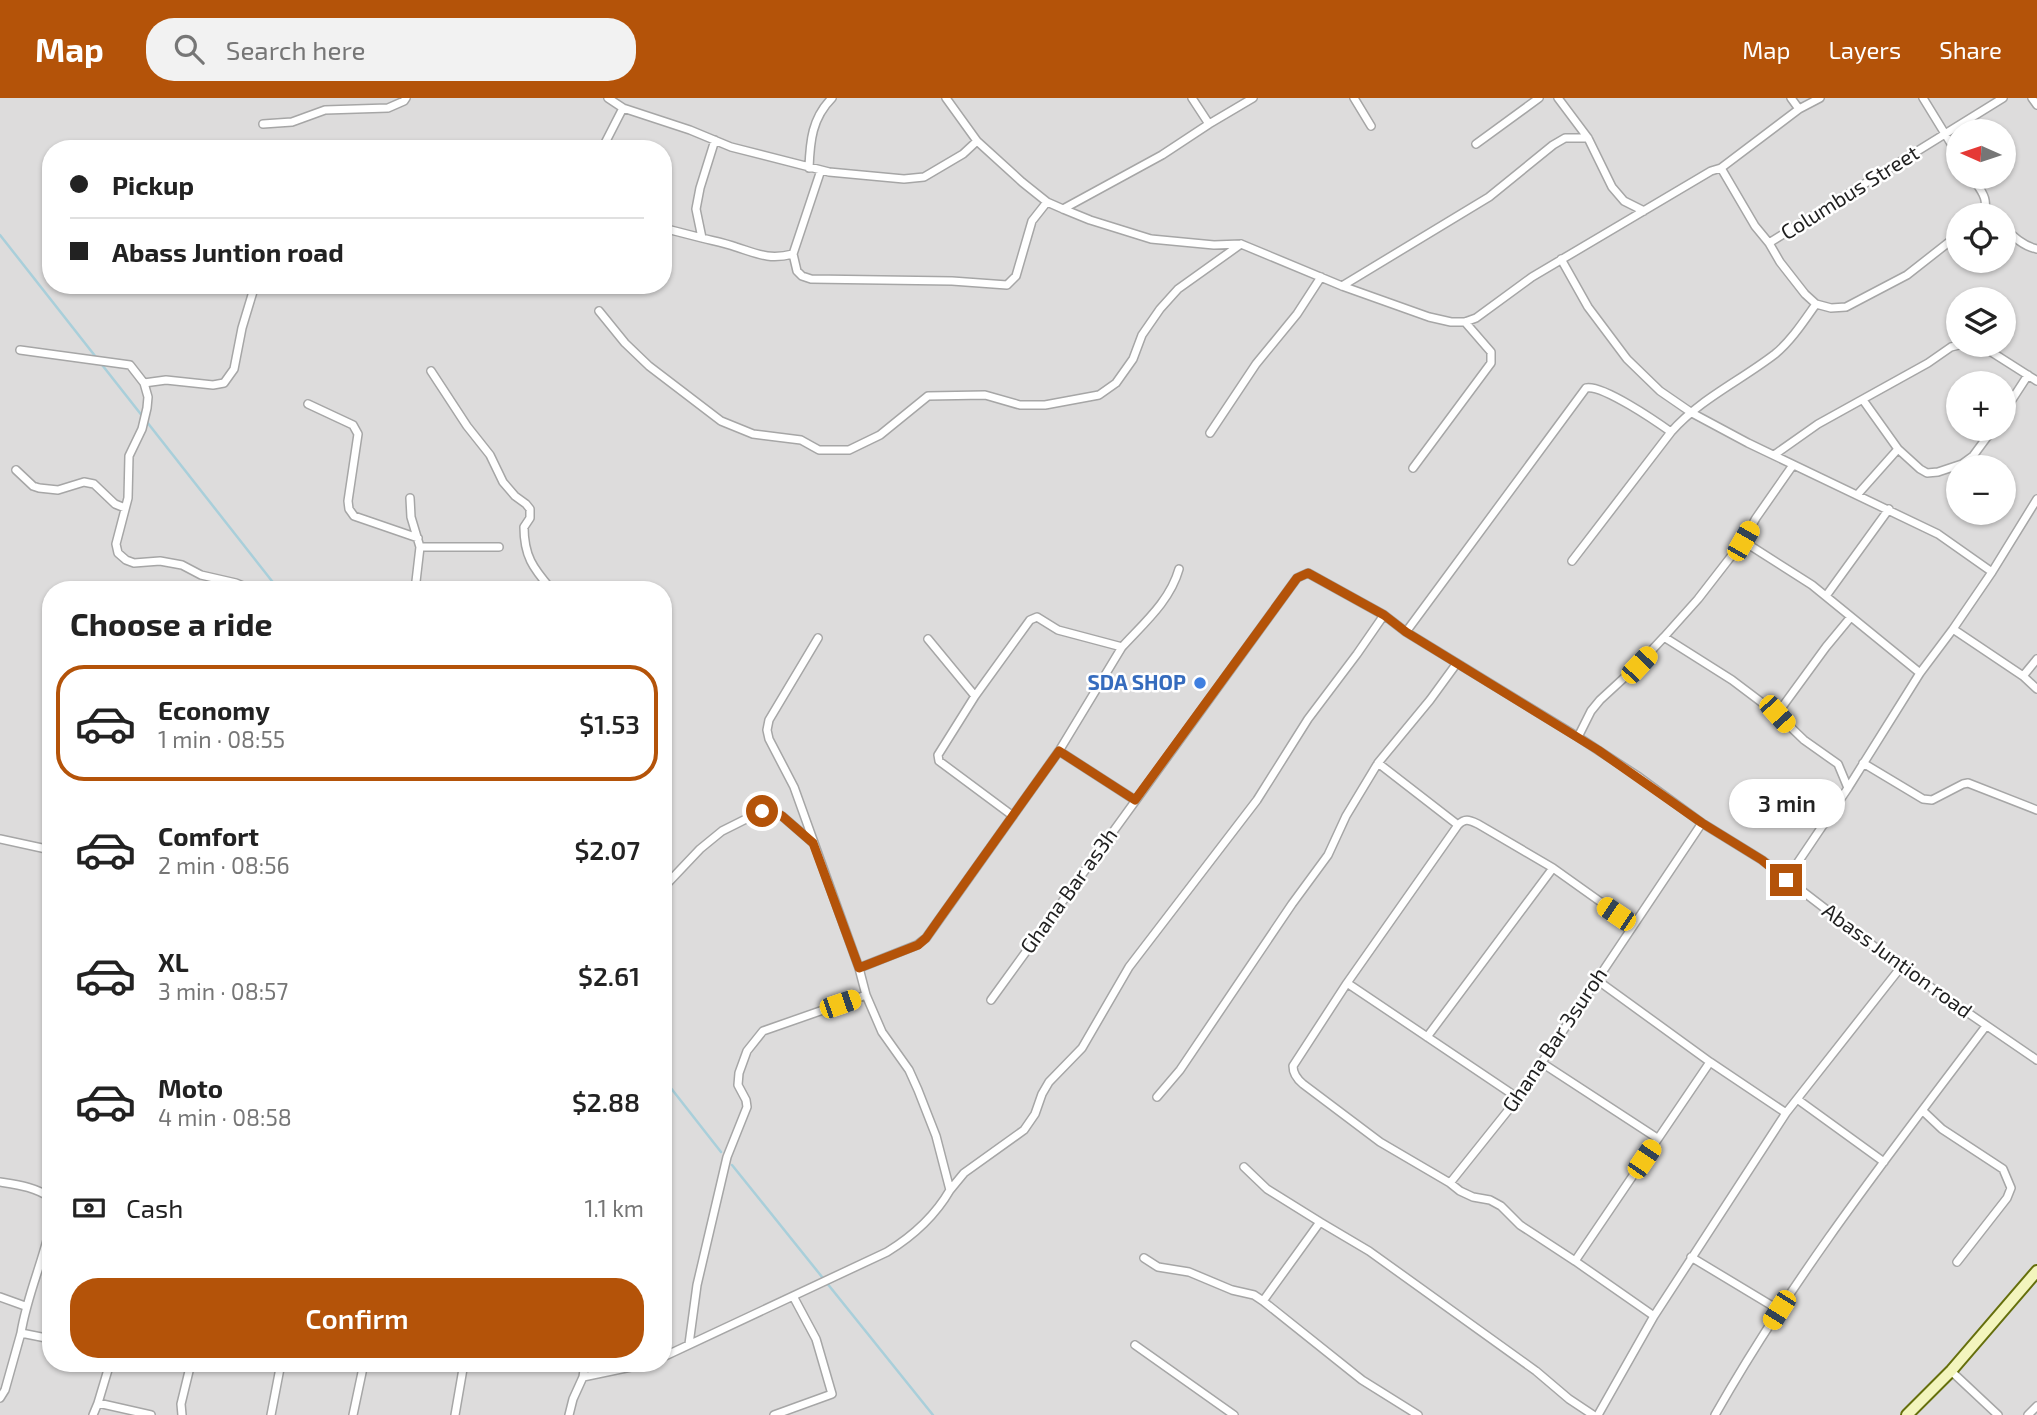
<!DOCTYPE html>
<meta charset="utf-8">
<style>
:root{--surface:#fff;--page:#f2f2f2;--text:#222;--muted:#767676;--line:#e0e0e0;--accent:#b45309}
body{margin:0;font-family:"Exo 2",sans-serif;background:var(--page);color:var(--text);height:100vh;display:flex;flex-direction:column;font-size:26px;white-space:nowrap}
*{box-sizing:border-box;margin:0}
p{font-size:23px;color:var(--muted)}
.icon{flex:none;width:38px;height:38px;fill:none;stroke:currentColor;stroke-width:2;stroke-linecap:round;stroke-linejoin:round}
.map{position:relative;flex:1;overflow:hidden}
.sheet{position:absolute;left:42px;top:483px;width:630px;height:791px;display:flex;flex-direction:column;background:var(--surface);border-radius:28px;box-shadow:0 2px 5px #0004}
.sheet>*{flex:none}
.top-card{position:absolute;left:42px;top:42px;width:630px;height:154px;border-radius:28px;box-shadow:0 2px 5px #0004;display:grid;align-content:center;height:154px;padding:0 28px;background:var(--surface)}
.needle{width:46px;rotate:273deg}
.fabs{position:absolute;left:1946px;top:21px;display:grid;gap:14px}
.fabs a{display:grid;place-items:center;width:70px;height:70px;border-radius:50%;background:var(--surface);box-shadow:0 2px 5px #0004;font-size:35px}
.end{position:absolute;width:32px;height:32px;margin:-16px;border:9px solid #b45309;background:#fff;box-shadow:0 0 0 4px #fff}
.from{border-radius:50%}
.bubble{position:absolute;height:49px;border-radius:24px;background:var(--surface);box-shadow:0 2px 5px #0004;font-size:23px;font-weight:600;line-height:49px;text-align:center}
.car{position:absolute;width:21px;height:42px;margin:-21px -10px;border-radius:9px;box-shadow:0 0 5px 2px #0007;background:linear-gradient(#f5c518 24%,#345 0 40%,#f5c518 0 76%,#345 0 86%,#f5c518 0)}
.top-card b{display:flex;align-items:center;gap:24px;height:66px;font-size:26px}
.top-card b+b{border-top:2px solid var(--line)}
.top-card i{width:18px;height:18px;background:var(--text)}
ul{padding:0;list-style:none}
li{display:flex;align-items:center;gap:21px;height:116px;margin:0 14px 10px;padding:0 14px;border:4px solid transparent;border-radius:28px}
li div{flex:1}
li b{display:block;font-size:26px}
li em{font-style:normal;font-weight:600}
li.active{border-color:var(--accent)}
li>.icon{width:63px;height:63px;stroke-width:1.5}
h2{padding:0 28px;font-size:32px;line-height:84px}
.pay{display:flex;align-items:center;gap:18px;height:77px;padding:0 28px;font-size:26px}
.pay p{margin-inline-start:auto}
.action{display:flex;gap:14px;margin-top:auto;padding:14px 28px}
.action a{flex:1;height:80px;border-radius:28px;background:var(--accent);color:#fff;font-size:28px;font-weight:600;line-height:80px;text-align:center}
header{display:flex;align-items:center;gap:42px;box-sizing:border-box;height:98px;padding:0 35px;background:var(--accent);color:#fff}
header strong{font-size:33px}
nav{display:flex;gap:38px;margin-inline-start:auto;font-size:24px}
.search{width:490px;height:63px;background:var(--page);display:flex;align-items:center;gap:18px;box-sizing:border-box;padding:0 24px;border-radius:28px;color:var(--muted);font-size:26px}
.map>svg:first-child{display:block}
</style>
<header>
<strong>Map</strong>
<div class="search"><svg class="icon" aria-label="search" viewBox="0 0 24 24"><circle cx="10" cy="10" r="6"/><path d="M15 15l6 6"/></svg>Search here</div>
<nav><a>Map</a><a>Layers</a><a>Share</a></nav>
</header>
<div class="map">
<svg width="2037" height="1317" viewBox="0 0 2037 1317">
<rect width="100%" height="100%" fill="#efece5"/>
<!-- residential -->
<path fill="#dddcdc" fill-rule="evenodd" d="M0,0h2037v1317h-2037zM1958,33h46v46h-46zM51,51h612v136h-612zM1958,117h46v46h-46zM1958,201h46v46h-46zM1958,285h46v46h-46zM1958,369h46v46h-46zM51,492h612v773h-612z"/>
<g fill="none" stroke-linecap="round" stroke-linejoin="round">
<!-- stream -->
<path stroke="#a9cfda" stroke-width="2.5" d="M0,137l279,355
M663,980l58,74
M732,1067l201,250"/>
<!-- street casing -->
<g stroke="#a6a6a6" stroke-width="10">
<path id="street" d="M608,0l15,10 67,22 41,17 98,25 75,7 20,-2 39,-23 14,-13
M946,0l31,43 45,41 25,20 16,7 27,11 61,19 63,6 27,-1 101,42 87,31 22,5h14l11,-4 56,-41 179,-106 10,-3 78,-59 21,-11
M1192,0l17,26
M1354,0l17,28
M1558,0l30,40 24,49 12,14 20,10
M1791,0l8,11
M1923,0l35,57
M2032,0l5,7
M263,26l29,-2 33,-12 63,-2 16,-7 2,-3
M715,42l-15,48 -4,21 6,29c12,3 23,5 34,9 22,7 33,13 57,7
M1476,46l63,-46
M602,51l21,-41
M809,70c1,-27 3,-50 23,-70
M1721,70l34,58 14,17 11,19 25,32 11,10 15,4 15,-1 61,-32 51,-40
M821,72l-28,84 4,17 5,5 9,3 141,2 55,4 9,-9 16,-55 15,-19
M1972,79c8,12 20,25 9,38
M1063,111l99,-54 47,-31 44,-26
M2004,129c10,10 19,19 33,22
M663,130l39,10
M1769,145l234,-145
M1561,161l27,48 39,52 33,32 32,22 56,30 190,91 54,38
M1342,188l147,-89 64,-52 12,-7h23
M599,213l26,32 24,23 72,55 32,13 48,6 18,10h30l31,-15 48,-39 57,-1 35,10h25l54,-10 17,-12 17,-24 9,-24 18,-26 18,-20 63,-45
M1974,247l8,1 55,35
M20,252l110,15 14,18 4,14 -1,11 -5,21 -13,27 -1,42 -12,46 2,9 8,7 8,3 26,-2 22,4 19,10 35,8 17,7
M431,273l36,55 23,29 13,27 12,14 11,8 4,5v9l-6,9c0,29 9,41 27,62
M144,285l22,-3 47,5 11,-2 10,-14 8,-41 13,-43
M1863,302l35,49 22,20 7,4 11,-1 24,-8 11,-8 20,-27
M308,306l45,21 5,9 -10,67 1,8 5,7 64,22
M2004,314l24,-37
M1210,335l46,-69 41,-50 24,-37
M1774,357l44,-31 110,-61 23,-16 8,-2
M1793,367l-37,53 -13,23 69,44 108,88
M1413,370l78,-105v-11l-26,-30
M16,372l17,16 6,2 19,2 26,-8 10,2 21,20 10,4
M1858,396l40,-45
M410,400l1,19 9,30 -5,43
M420,449h79
M1572,463l99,-129
M1826,498l63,-87
M1953,531l70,47 14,13
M1406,534l180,-244c16,-4 71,34 85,44 29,-33 69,-51 104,-78 16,-13 29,-33 41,-50
M1664,539l34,-38 45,-58
M928,541l47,57
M1122,549c22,-24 48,-46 57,-78
M2023,578l14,-17
M1777,616l49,-67 24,-29
M1578,639l13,-26 9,-11 38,-35 26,-28 68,43 45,34 27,26 34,24 10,24
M1059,653l76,49
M1378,665l80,62
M1863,665l60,36 9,1 31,-16 5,-1 69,27
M0,741l51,11
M1786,782l62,-92 72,-115 33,-44 39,-57 45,-73
M663,790l37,-39 22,-18 40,-20h11l9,5 30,26
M1633,827l-80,-57 -75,-44c-9,-4 -13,-6 -20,1l-111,158 -54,83c0,8 4,13 10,18l77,58 70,41 10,8 13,6 17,3 11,6 19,19 55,36 79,55
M859,870l58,-23 9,-7 133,-187 63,-104 -64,-17 -21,-13 -7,3 -55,76 -37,59 1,6 74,55
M1597,882l113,82 76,51
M1347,885l171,115
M991,902l306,-422 11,-5 76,42 22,17 172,105 61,40 63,46 60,37 139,107 136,93
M1427,939l126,-169
M1542,965l115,75
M1157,999l23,-27 112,-166 36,-49 18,-39 32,-53 52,-63 27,-37
M1797,1001l87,63
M1923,1013l19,18 61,40 8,19 -4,10 -50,64
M1244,1069l23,22 53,33
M0,1084c19,3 35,5 51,16
M1450,1085l68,-85 184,-275
M950,1092l14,-17 60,-43 11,-16 7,-20 7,-12 33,-34 47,-81 128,-167 51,-81 49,-65 27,-39
M1691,1159l88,53
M1144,1160l14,9 31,5 43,18 22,5 9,6
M1575,1163l135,-199
M0,1199l25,9
M21,1235c6,-38 22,-71 30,-109
M689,1246l8,-59 30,-128 20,-50 -1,-7 -8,-15 1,-12 8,-22 16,-20 103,-36
M1135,1247l99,70
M663,1259l224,-105c26,-16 48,-36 63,-62l-14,-54 -18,-46 -9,-20 -27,-38 -16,-37 -7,-27 -65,-181 -25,-48 -2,-9 2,-10 49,-82
M1951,1273l47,44
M583,1279l2,-14
M0,1300l5,-8 16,-57 30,6
M98,1305l12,-40
M93,1317l5,-12 53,12
M182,1317l-1,-11 10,-41
M271,1317l10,-52
M353,1317l11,-52
M455,1317l9,-52
M569,1317l4,-16 10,-22 67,-14
M774,1317l58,-21 -16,-55 -23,-43
M1418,1317l-56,-35 -99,-79 57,-79 49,29 167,120 33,28 24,16
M1598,1317l56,-99 132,-203 115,-146
M1715,1317c78,-138 176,-263 271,-389
M2028,1317l9,-9"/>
</g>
<!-- secondary casing -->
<g stroke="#656f0c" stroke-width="14">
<path id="secondary" d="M1907,1317l44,-44 86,-100"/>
</g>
<!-- street -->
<use href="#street" stroke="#fff" stroke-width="7"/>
<!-- secondary -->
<use href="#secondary" stroke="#f3f5bd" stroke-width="10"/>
</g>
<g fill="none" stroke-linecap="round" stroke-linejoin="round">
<!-- route -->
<path stroke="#b45309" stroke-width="9" d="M762,713h11l9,5 31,27 46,125 59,-23 8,-7 14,-20 119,-167 76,49 162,-222 11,-5 76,42 22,17 192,118 104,73 60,37 24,20"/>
</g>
<!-- markers -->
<circle fill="#3f7fe0" stroke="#fff" stroke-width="2.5" cx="1200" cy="585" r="7"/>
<g text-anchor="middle" stroke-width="5" stroke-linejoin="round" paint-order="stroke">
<!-- street labels -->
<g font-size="21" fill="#1f1f1f" stroke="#fff">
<text transform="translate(1850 95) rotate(-32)" y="7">Columbus Street</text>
<text transform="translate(1069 793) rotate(-54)" y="7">Ghana Bar as3h</text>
<text transform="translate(1897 863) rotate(36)" y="7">Abass Juntion road</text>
<text transform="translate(1555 942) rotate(-56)" y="7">Ghana Bar 3suroh</text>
</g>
<!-- shop labels -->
<g font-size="21" font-weight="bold" fill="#366cbe" stroke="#fff" text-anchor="end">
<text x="1186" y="592">SDA SHOP</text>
</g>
</g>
</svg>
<div class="fabs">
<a><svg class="needle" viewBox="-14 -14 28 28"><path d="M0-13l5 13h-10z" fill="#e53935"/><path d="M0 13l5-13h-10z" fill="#767676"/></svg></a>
<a><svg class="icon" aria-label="locate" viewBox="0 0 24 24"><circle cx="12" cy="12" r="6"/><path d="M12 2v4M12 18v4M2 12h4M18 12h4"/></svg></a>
<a><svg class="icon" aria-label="layers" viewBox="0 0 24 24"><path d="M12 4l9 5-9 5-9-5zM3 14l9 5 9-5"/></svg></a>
<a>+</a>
<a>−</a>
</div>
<i class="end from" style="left:762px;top:713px"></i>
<i class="end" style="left:1786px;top:782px"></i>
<div class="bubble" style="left:1729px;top:681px;width:116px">3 min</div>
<i class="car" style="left:1743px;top:443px;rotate:30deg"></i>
<i class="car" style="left:1639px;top:567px;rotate:43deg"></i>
<i class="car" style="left:1777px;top:616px;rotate:138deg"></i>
<i class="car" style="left:1616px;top:816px;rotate:304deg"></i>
<i class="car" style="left:840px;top:906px;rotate:71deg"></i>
<i class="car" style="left:1644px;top:1061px;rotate:34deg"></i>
<i class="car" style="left:1779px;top:1212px;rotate:212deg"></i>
<div class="top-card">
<b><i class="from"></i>Pickup</b>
<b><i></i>Abass Juntion road</b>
</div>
<section class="sheet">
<h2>Choose a ride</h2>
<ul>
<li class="active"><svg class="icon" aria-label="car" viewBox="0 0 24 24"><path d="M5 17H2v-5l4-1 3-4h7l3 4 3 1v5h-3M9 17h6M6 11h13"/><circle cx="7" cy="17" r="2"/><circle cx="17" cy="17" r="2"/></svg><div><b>Economy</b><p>1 min · 08:55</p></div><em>$1.53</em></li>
<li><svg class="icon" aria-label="car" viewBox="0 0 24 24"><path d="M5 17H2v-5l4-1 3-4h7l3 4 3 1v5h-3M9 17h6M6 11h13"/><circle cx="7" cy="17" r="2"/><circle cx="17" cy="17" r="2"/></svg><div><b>Comfort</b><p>2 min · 08:56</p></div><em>$2.07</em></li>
<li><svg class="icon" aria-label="car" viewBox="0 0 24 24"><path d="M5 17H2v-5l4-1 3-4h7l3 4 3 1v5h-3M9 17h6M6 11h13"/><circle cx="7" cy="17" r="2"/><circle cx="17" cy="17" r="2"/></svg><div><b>XL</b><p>3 min · 08:57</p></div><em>$2.61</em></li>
<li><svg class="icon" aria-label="car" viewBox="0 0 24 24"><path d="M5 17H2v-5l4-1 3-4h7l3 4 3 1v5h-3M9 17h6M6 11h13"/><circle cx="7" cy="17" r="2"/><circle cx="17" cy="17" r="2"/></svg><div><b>Moto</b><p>4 min · 08:58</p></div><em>$2.88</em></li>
</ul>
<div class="pay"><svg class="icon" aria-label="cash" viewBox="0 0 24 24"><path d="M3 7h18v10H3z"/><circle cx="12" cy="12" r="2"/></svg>Cash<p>1.1 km</p></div>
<div class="action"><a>Confirm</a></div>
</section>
</div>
